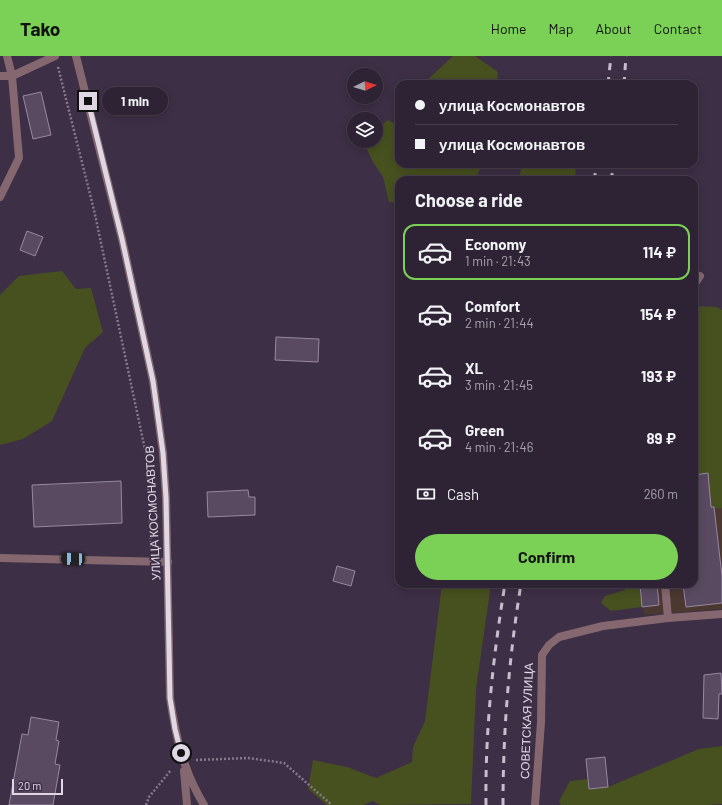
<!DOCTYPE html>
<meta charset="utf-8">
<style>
:root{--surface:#2e2334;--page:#3a2f40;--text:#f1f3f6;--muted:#a7a4ac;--line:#49404f;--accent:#7ad156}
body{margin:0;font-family:Barlow,sans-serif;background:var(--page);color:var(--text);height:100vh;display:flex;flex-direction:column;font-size:15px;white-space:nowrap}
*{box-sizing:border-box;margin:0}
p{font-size:13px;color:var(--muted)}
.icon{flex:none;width:22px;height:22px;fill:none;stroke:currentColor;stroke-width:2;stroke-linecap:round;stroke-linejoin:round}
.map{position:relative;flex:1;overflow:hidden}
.panel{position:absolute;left:395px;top:120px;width:303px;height:412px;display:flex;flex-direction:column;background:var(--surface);border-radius:12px;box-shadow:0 2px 10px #0003,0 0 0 1px var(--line)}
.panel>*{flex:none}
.hud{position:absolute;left:395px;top:24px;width:303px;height:88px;border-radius:12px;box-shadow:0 2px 10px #0003,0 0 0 1px var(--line);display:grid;align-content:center;height:88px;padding:0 20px;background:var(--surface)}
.needle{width:26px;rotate:85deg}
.controls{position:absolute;left:347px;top:12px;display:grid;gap:8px}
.controls a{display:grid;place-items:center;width:36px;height:36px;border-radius:50%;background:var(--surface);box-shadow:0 2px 10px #0003,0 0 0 1px var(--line);font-size:20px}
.scale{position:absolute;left:12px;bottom:10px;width:51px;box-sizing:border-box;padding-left:4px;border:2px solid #e0d7e5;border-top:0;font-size:11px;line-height:14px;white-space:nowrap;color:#e0d7e5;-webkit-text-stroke:3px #3d2f45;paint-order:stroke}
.end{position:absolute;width:18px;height:18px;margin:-9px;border:5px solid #e0d7e5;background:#111;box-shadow:0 0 0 2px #111}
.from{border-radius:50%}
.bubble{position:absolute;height:28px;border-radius:14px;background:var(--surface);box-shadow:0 2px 10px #0003,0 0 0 1px var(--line);font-size:13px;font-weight:700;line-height:28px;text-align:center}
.car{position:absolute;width:12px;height:24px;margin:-12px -6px;border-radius:5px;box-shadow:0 0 3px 1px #0007;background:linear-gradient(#222 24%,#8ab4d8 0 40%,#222 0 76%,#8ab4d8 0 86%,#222 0)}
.hud b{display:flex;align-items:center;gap:14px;height:38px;font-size:15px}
.hud b+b{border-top:1px solid var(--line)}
.hud i{width:10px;height:10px;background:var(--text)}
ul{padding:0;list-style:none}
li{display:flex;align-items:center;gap:12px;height:56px;margin:0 8px 6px;padding:0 12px;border:2px solid transparent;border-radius:12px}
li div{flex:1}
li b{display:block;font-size:15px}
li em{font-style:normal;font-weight:700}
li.current{border-color:var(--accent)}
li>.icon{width:36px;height:36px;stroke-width:1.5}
h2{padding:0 20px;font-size:18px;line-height:48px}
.pay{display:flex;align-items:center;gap:10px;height:44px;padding:0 20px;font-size:15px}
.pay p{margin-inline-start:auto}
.cta{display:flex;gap:8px;margin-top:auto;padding:8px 20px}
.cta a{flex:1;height:46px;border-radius:24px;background:var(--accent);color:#111;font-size:16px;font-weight:700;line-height:46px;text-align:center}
header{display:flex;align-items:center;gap:24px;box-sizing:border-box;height:56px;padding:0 20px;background:var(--accent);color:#111}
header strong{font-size:19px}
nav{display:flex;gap:22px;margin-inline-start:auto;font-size:14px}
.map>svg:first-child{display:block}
</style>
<header>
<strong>Tako</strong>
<nav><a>Home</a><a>Map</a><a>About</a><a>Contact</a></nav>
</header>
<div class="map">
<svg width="722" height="749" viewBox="0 0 722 749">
<rect width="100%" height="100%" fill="#3d2f45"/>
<!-- industrial -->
<path fill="#4b3831" d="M714,451l8,1v101l-78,6 -4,-31h54v-75z"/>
<!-- green -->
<path fill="#47501f" d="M453,0h22l23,16 -1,12h-74z
M388,64l11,6v38h83l-5,12 20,4h-98v22h-10l-6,-25 -10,-15 -10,-21h13v-11z
M523,108h53l-1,16h-57z
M62,215l14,18 15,-1 12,44 -18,16 -33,73 -29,18 -23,6v-150l19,-19z
M694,250l23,1 5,3v198l-28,1 14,-35 -14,1z
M442,528h49l-15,105 -5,115 -91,1 -7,-4 -10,4h-36l-19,-16 5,-29 34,7 29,11 36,-16 1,-15 12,-26z
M624,528h16l2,23 -31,4 -10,-8 4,-7 20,-6z
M722,690v58l-15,1h-146l-2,-4 11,-20 18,-2 1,10 19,-2 91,-38z"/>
<!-- building -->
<path fill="#594a62" stroke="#9888a2" d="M41,36l10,43 -18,4 -10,-43z
M27,175l16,6 -8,19 -15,-6z
M276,281l43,2 -1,23 -43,-2z
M708,417l3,34h3l8,69v27l-36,4 -3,-23h11v-109z
M121,425l1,42 -88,4 -2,-42z
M248,434l1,7h6v18l-47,2 -1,-25z
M337,510l18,5 -4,15 -18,-5z
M640,528h17l2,21 -17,2z
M721,617l1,21h-3l-1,25 -15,-1 1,-43z
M31,661l28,5 -3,18 3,1 -4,23 5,1 -7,40h-44l13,-71 6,1z
M605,701l3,30 -19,2 -3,-30z"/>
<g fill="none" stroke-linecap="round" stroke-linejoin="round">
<!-- path -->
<path stroke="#85798c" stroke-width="2.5" stroke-dasharray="2 2" stroke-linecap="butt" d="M58,11l36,143 53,249 4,90
M196,704l52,-2 36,5 48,42
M146,749l3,-8 22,-27"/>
<!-- service -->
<path stroke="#85686f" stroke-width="8" d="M0,20h12l43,-20
M0,141l19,-39 -7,-82 -5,-20
M694,229l6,-9
M0,502l168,4
M535,749l6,-83 1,-67 7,-10 10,-8 44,-11 65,-8 -3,-34"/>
<!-- minor -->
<path stroke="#85686f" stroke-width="8" d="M668,562l54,-4"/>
<!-- tertiary -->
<path stroke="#85686f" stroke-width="8" d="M76,0l46,183 31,142 10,72 3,45 4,200c6,40 13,72 34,107
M184,715l3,34"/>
<!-- rail -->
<path stroke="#c7bdcc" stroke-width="3" stroke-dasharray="7 7" stroke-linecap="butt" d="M608,28l3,-28
M624,28l2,-28
M594,124l3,-16
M611,124l3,-16
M486,749c-1,-74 7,-148 19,-221
M503,749c0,-74 6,-148 18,-221"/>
</g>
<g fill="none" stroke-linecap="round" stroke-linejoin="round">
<!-- route -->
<path stroke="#e0d7e5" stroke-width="5" d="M88,45l34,138 31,142 10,72 3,45 4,200 5,31 6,24"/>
</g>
<g text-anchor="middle" stroke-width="3.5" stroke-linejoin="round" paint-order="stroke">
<!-- street labels -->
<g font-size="12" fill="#e0d7e5" stroke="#3d2f45">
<text transform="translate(153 457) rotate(-93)" y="4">УЛИЦА КОСМОНАВТОВ</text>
<text transform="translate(527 665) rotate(-88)" y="4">СОВЕТСКАЯ УЛИЦА</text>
</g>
</g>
</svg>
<div class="controls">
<a><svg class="needle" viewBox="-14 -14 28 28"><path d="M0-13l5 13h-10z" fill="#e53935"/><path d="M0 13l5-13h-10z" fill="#a7a4ac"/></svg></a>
<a><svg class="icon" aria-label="layers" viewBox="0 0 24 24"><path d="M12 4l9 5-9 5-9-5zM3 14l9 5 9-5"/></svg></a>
</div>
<div class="scale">20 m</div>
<i class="end from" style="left:181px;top:697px"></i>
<i class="end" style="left:88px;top:45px"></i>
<div class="bubble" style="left:102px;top:31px;width:66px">1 min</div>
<i class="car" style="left:73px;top:503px;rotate:272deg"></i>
<div class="hud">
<b><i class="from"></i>улица Космонавтов</b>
<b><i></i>улица Космонавтов</b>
</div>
<section class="panel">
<h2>Choose a ride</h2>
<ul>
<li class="current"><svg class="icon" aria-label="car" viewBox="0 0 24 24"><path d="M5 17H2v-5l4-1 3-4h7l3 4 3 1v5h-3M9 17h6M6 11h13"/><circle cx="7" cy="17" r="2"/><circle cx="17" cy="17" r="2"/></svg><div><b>Economy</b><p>1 min · 21:43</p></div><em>114 ₽</em></li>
<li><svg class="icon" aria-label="car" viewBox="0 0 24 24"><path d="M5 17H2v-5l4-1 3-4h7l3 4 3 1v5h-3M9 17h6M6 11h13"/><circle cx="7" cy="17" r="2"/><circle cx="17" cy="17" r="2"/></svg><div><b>Comfort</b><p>2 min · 21:44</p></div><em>154 ₽</em></li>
<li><svg class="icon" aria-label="car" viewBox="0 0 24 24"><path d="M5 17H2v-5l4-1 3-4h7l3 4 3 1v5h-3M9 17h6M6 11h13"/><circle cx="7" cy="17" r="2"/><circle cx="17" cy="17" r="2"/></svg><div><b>XL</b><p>3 min · 21:45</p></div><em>193 ₽</em></li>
<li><svg class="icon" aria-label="car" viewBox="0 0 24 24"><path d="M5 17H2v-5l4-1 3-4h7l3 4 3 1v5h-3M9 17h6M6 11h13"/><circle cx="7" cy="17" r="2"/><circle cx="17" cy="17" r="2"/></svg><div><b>Green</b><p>4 min · 21:46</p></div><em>89 ₽</em></li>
</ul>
<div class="pay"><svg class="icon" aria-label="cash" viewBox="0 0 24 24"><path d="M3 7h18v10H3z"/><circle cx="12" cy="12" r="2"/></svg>Cash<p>260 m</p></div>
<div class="cta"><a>Confirm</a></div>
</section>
</div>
